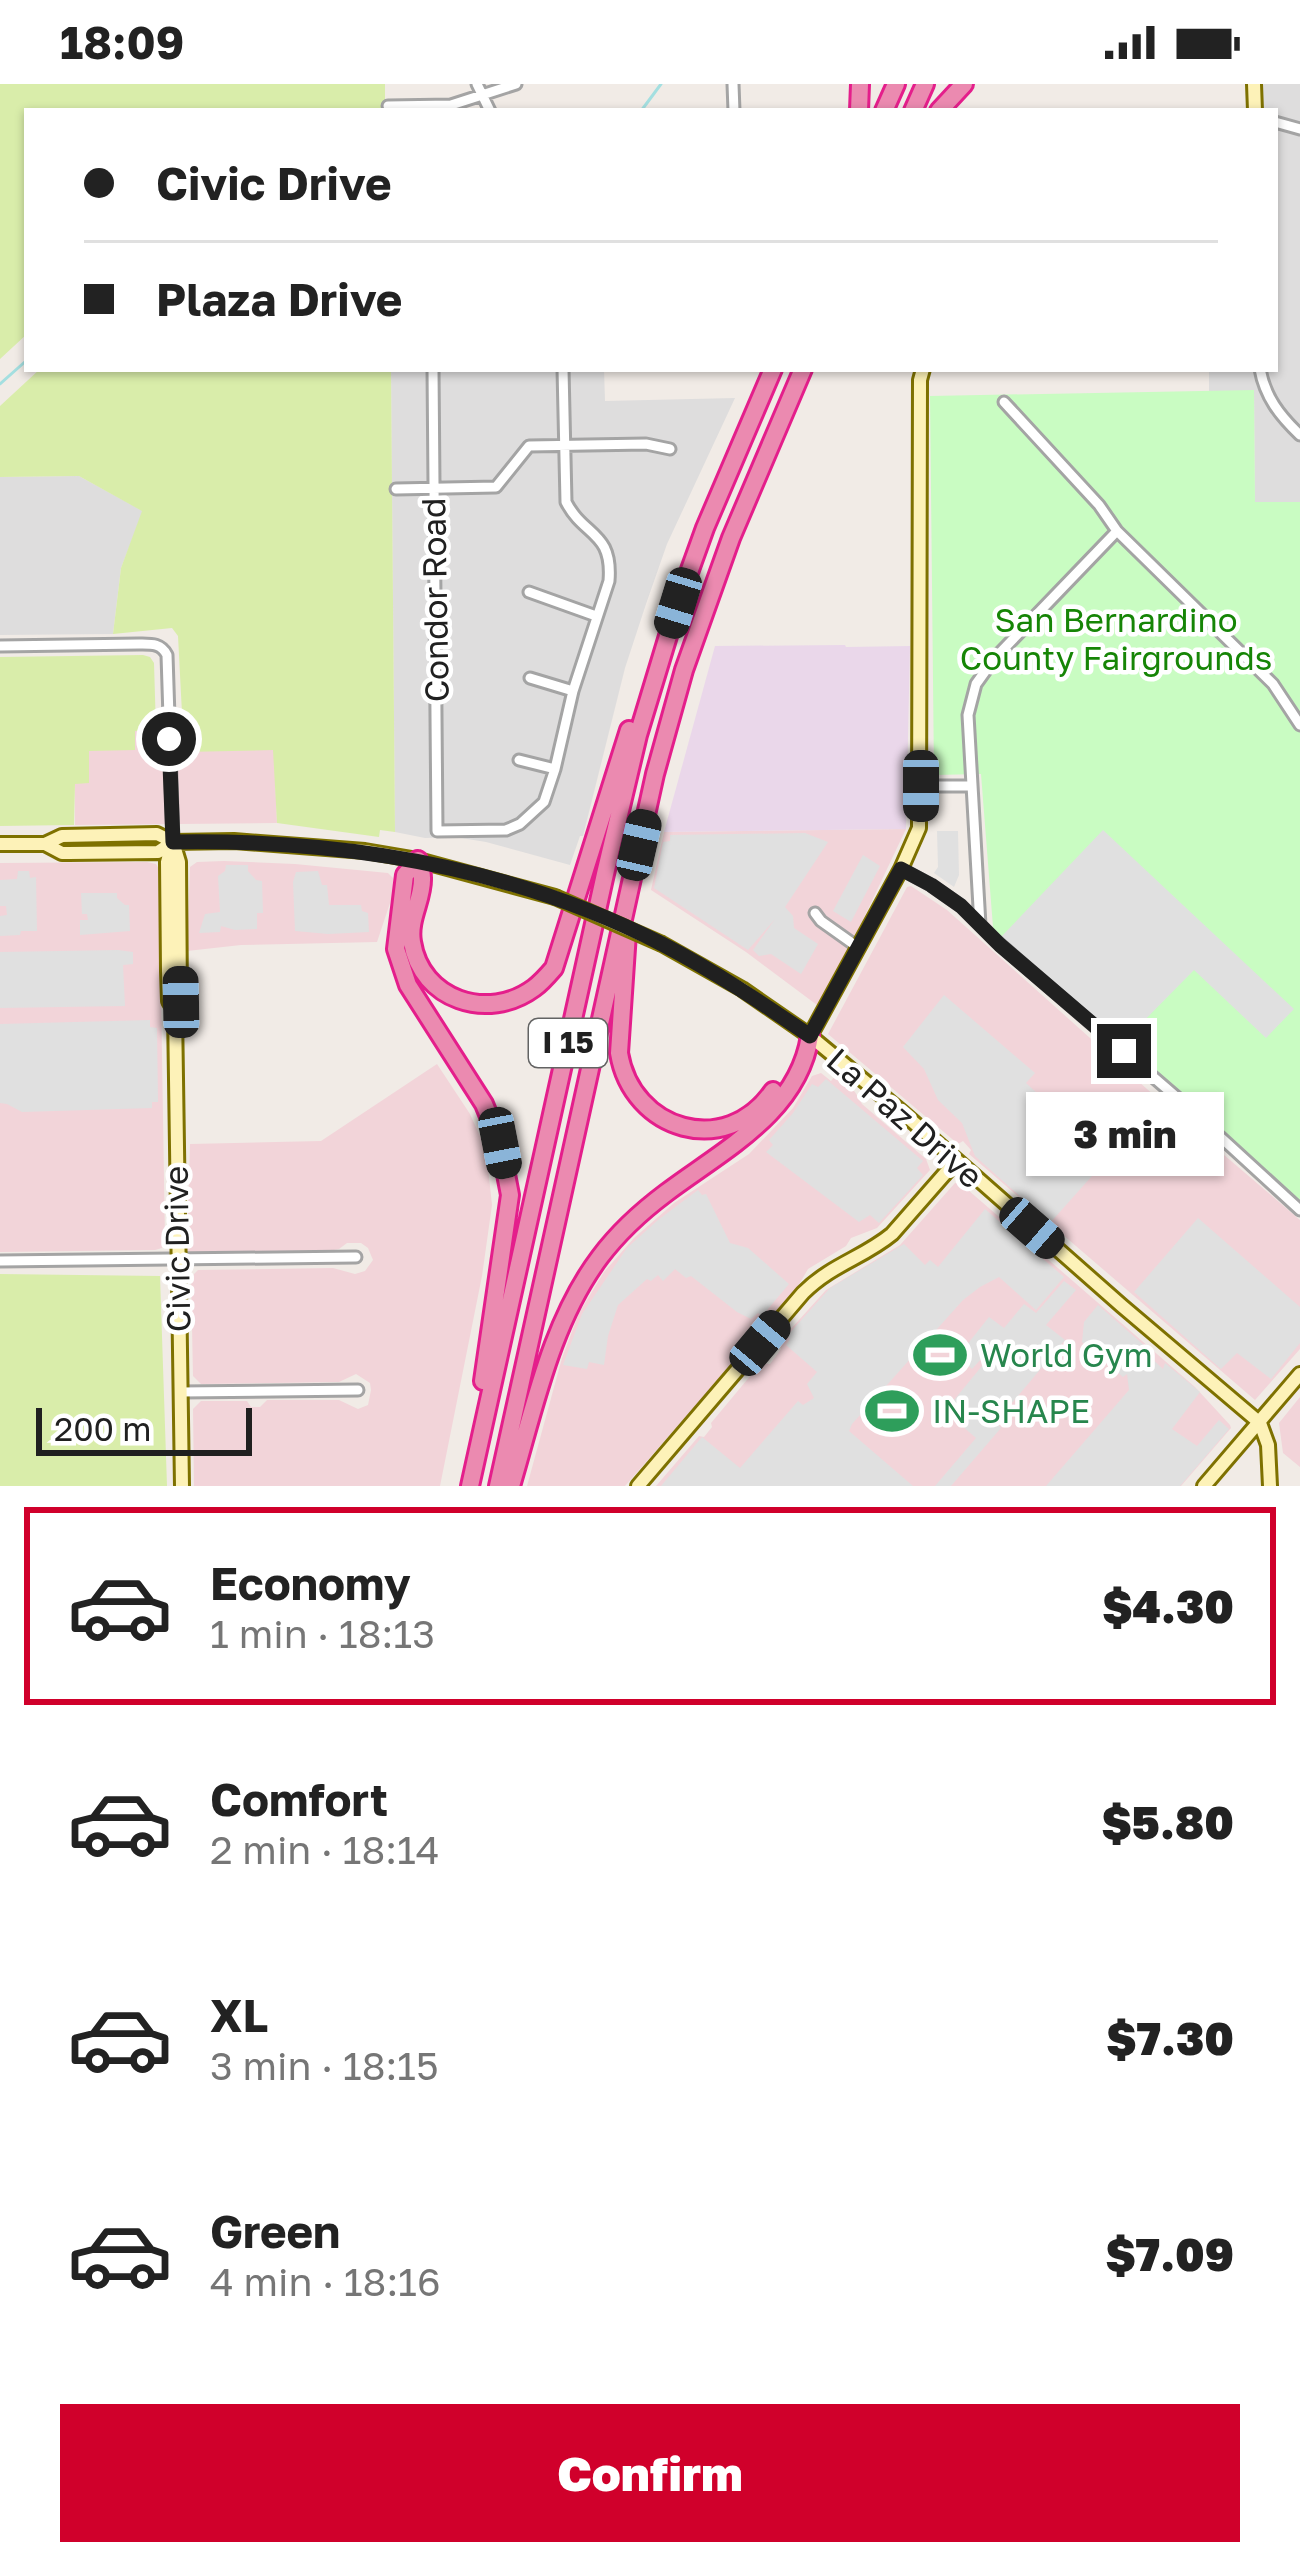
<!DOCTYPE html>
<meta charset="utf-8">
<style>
:root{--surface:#fff;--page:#f6f6f6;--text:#222;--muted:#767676;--line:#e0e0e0;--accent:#d0002b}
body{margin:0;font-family:"Golos Text",sans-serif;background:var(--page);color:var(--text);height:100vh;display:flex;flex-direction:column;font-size:45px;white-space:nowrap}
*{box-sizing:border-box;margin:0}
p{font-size:39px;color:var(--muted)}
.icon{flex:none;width:66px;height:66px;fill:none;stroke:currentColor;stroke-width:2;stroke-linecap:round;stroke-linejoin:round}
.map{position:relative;height:1402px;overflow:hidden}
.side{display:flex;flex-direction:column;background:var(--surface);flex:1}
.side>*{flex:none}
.banner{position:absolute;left:24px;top:24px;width:1254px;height:264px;border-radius:0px;box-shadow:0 3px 9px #0004;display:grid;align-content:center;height:264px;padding:0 60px;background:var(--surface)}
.scale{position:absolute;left:36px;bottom:30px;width:216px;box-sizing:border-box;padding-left:12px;border:6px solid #202020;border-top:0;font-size:33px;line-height:42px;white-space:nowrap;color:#202020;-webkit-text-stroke:9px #fff;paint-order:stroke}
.end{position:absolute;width:54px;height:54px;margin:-27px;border:15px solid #202020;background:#fff;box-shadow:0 0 0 6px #fff}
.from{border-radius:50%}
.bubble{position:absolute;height:84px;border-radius:0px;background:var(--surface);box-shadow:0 3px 9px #0004;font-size:39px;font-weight:800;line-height:84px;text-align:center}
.car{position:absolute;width:36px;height:72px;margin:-36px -18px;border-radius:15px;box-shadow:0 0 9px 3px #0007;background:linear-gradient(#222 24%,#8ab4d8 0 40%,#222 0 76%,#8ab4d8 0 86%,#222 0)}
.banner b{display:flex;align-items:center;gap:42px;height:114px;font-size:45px}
.banner b+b{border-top:3px solid var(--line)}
.banner i{width:30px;height:30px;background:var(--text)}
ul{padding:21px 0 0;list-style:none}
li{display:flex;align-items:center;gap:36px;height:198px;margin:0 24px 18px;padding:0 36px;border:6px solid transparent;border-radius:0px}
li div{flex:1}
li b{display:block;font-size:45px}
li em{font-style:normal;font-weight:800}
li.selected{border-color:var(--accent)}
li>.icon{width:108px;height:108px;stroke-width:1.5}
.primary-button{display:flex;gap:24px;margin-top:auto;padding:24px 60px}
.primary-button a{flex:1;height:138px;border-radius:0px;background:var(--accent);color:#fff;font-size:48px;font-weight:800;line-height:138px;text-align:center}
.status{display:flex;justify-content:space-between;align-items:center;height:84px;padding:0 60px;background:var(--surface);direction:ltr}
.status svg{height:33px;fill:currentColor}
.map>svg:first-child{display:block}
</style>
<div class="status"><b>18:09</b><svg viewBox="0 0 49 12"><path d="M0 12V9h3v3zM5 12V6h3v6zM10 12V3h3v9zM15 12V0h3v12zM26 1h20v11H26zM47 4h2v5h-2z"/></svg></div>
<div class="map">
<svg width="1300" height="1402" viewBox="0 0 1300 1402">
<rect width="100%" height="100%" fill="#f1ebe6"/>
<!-- residential -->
<path fill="#dedddd" d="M1263,0h37v418l-45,1 -1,-112 -45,1v-23h66v-258h-12z
M391,285h213l1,32 130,-3 -68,146 -21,60 -21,64 -42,168h-3l-10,29 -84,-23 -31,-5 -30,1 -30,-6z
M79,392l64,35 -22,57 -8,66 -113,1v-158z"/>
<!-- commercial -->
<path fill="#f2d4d9" d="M183,645l1,22 90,-2 3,74 -202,2v-42l14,-32 45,-20z
M906,745l-85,179 -75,-56 -95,-62 13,-58z
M224,777l71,3 93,9 5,5 2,10 -18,54 -136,3 -54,6 3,-84 7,-5z
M147,778l9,2 3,5 6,372 -3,7 -7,2 -155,2v-389z
M911,802l36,24 200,179 153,131v129l-45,51 -286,-246 2,-4 -8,-9 -5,3 -130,-110 79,-147z
M437,980l33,50 10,22 7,23 5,46 -10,71 -42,210h-246l-1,-77 8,-8h46l4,6h9l7,-7h72l19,9 10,-4 3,-15 -1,-7 -14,-9 -17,8 -138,2 -8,-8 -2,-99 7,-7 135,-2 22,6 10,-3 8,-11 -5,-12 -7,-5h-14l-8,6 -30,6 -122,2 3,-113 131,-3z
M821,989l10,8 4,-5 20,16 7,12 64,55 4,11 -53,58 -26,10 -5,8 -38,23 -14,24 -169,193h-98l35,-128 17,-45 25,-41 30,-34 40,-35 75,-49 44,-46 19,-32z
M955,1099h5l235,204 35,38 1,3 -50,58h-525l43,-50 5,1 8,-10 -1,-4 50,-60 9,1 11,-15 -1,-8 46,-51 74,-45z
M1300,1313v70l-17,-14 -4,-30z"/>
<!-- industrial -->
<path fill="#ead7ea" d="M845,561l1,2 64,-1 -4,183 -242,3 51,-186z"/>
<!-- grass -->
<path fill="#d9edaa" d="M0,0h385v27h-358v223l-27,25z
M40,285h351l4,463 -15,-2 -1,7 -102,-14 -4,-73 -89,2 -6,-116 -6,-8 -59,6 8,-66 21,-57 -63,-35 -79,1v-71z
M143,571l7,2 4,6 2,67 -21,1v19l-46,1v32l-14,1 -1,41 -74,1v-169z
M0,1190l160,2 7,210h-167z"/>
<!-- park -->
<path fill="#c9fcc2" d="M1254,306l1,112h45v699l-304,-268 -3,-6 -12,-153 -47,1 -4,-379z"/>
<!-- parking -->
<path fill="#e0e0e0" d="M1103,746l191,179 -28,29 -72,-68 -72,73 -122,-105z
M937,747h21l1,44 -5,12 -20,-14 4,-6z
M805,749l23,9 -43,65 8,9 1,12 24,16 -17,30 -30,-20 -12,2 -6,-6 22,-31 -27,31 -94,-62 9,-46 7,-1v-6z
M863,771l17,11 -29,56 -18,-11z
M226,781h22v6l8,9 6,1 1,32h-6v16l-22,1 -14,-4 -1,6 -21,1 6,-19 15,-2 -2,-36 7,-5z
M18,787h11l1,7 6,-1 1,54h-16l-1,4 -20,1v-20l7,-1 -1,-9h-6v-26l17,-1z
M318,787l4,14h5l2,20h32l1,6 6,2 1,19 -41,2 -33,-3 -2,-49 3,-10z
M81,809h36v5l8,7h4l1,26 -50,4v-15h8l-1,-6h-5z
M118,866l15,2v12l-10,1 2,41 -125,2v-56z
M944,911l91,78 -9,10 82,75 -58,65 -75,-67 -13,-33 -24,-23 -14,-31 -21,-22z
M150,936v7l7,1 1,74h-6v6l-130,4 -15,-8 -7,-1v-79z
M826,995l97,82 -6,7 6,7 -44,48 -9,-8 -11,7 -93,-70 7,-7 -4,-5 24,-27 19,-29 6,3z
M698,1106l4,5 4,-1 24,49 18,5 41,36 -27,32 -4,-3 -7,6 -14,-7 -46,-36 -5,2 -11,-9 -12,12 -5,-6 -7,6 -4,-2 -29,26 -10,31 -4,29 -15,-3 -2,7 -24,-4 19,-51 45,-66 31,-28z
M985,1125l79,68 -28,33 -37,-33 -19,10 -17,13 -111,124 -3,7 64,55h-252l41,-49 38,31 58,-67 5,4 11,-7 -7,-14 10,-12 -31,-27 4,-6 -3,-3 43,-48 74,-44 21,21 5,-5 8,7z
M1198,1134l102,89v36l-29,36 -34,-26 -16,16 -87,-77z
M1064,1197l12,9 -30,35 19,15 -69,82 5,6 -50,58h-16l41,-48 -31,-27 41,-50 -4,-3 -10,11 -14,-13 31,-39 15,11 20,-24 12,9z
M1098,1221l56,49 -4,3 13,12 2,-6 35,29 -28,37 25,17 22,-26 10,9 -49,57h-134l83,-96 -2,-16 -4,3 -41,-35 2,-20z"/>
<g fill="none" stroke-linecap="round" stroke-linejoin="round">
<!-- stream -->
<path stroke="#a4dfe0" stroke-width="3" d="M641,27l20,-27
M0,300l27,-24"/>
<!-- street casing -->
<g stroke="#a4a4a4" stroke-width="15">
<path id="street" d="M477,0l13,27
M733,0l1,27
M388,22l63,-1 65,-21
M1275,38l25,7
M433,285l4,462 69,-1 14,-6 24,-22 11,-33 18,-78 36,-110c4,-50 -25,-44 -43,-79l-3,-133
M1260,285c5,28 20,47 40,66
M1004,318l95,103 18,26 156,153 27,41
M396,405l100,-2 33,-41 117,-2 24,5
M529,508l67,24
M0,562l139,-2c12,0 22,-1 28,11l6,187
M530,594l43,13
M519,676l36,9
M921,702h51
M901,785l30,16 30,21 35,35 185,160 119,109
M815,829l6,8 38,27
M980,841l-12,-210 8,-31 18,-25 123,-128
M0,1177l356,-4
M181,1308l177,-2"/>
</g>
<!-- secondary casing -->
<g stroke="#7e7100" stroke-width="18">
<path id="secondary" d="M1254,0l1,27
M173,758l6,20 1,140 -5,9 7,475
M0,760h45l17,-8 95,-2 16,8
M45,760l17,9h7l89,-1 15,-10 61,-1 131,10 53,9 137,37
M172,760l-5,18 1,109 1,30 6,10
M662,860l80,45 68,47 93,77 219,193 138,117 8,22 2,41
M810,952l91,-167 18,-41 1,-448 3,-11
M638,1402l165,-193c29,-29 60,-35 89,-59l64,-73
M1204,1402l96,-112"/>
</g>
<!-- highway casing -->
<g stroke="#e41e8b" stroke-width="22">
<path id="highway" d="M859,27l1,-27
M884,27l12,-27
M913,27l12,-27
M939,27l25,-27
M418,776l-13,15 -9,74 12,36 76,119 16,39 10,52 -27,186
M418,776c2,6 4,12 4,18 1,21 -14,41 -10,64 9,58 76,80 122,46 7,-5 14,-13 20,-20l75,-238
M627,849l-8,120c13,78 107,106 154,38
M470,1402l135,-612 33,-139 40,-132 27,-75 68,-159
M498,1402l157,-712 29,-104 47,-132 72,-169
M511,1402c23,-77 40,-164 89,-229 18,-24 42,-46 66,-64 57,-43 132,-80 144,-157"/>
</g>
<!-- street -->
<use href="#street" stroke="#fff" stroke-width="9"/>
<!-- secondary -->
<use href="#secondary" stroke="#fdf2b8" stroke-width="12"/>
<!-- highway -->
<use href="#highway" stroke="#eb8ab0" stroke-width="16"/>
<!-- secondary-bridge casing -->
<g stroke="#7e7100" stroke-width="18" stroke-linecap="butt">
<path id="secondary-bridge" d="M555,813l107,47"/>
</g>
<!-- secondary-bridge -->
<use href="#secondary-bridge" stroke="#fdf2b8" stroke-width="12"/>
</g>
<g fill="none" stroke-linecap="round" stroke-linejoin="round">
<!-- route -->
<path stroke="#202020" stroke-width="15" d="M169,655l4,103c169,-3 337,24 489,102 52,27 100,59 148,92l91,-167 30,16 30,21 39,39 124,106"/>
</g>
<!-- icons -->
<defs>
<g id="stadium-bare" transform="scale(4.14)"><path d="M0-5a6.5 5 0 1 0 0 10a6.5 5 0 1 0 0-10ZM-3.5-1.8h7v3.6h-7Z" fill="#2e9e5b" stroke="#fff" stroke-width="2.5" paint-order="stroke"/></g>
</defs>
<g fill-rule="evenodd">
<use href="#stadium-bare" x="940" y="1271"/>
<use href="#stadium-bare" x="892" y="1327"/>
</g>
<g text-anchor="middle" stroke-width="9" stroke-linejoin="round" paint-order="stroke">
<!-- shield labels -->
<rect fill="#fff" stroke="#636363" stroke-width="3" x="529" y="935" width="78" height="48" rx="9"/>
<g font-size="30" font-weight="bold" fill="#202020">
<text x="568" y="969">I 15</text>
</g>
<!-- street labels -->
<g font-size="33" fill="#202020" stroke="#fff">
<text transform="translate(435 516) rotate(-91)" y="12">Condor Road</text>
<text transform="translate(905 1034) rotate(41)" y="12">La Paz Drive</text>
<text transform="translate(177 1165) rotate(-91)" y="12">Civic Drive</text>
</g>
<!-- park labels -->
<g font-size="33" fill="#168506" stroke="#fff">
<text x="1116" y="548">San Bernardino<tspan x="1116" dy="38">County Fairgrounds</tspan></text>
</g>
<!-- leisure labels -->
<g font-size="33" fill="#27864d" stroke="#fff" text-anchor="start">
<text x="980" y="1283">World Gym</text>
<text x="932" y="1339">IN-SHAPE</text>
</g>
</g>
</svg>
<div class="scale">200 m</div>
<i class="end from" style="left:169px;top:655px"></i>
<i class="end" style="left:1124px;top:967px"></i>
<div class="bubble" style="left:1026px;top:1008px;width:198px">3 min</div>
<i class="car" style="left:678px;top:519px;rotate:197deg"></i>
<i class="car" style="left:921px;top:702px;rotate:180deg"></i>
<i class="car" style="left:639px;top:761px;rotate:13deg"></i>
<i class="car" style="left:181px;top:918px;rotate:359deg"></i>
<i class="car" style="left:500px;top:1059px;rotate:169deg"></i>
<i class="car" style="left:1032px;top:1144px;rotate:131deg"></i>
<i class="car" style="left:760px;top:1259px;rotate:40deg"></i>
<div class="banner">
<b><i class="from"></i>Civic Drive</b>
<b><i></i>Plaza Drive</b>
</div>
</div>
<section class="side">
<ul>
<li class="selected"><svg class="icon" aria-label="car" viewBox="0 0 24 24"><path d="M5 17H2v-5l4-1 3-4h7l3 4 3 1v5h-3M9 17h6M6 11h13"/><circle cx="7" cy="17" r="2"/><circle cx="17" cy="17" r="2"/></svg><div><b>Economy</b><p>1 min · 18:13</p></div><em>$4.30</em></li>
<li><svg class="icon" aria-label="car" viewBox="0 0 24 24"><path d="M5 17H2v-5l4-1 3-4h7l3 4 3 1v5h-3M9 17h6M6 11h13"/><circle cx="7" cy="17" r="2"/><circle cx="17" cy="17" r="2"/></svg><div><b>Comfort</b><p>2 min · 18:14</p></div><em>$5.80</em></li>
<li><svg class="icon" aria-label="car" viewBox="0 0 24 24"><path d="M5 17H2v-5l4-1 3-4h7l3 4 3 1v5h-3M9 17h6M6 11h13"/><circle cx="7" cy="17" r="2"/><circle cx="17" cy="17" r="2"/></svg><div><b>XL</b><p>3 min · 18:15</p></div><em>$7.30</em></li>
<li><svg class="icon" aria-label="car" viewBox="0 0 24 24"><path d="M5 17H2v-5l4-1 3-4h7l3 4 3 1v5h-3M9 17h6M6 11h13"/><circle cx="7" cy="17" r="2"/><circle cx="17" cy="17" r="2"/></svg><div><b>Green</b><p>4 min · 18:16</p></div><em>$7.09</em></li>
</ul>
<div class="primary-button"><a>Confirm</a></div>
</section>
